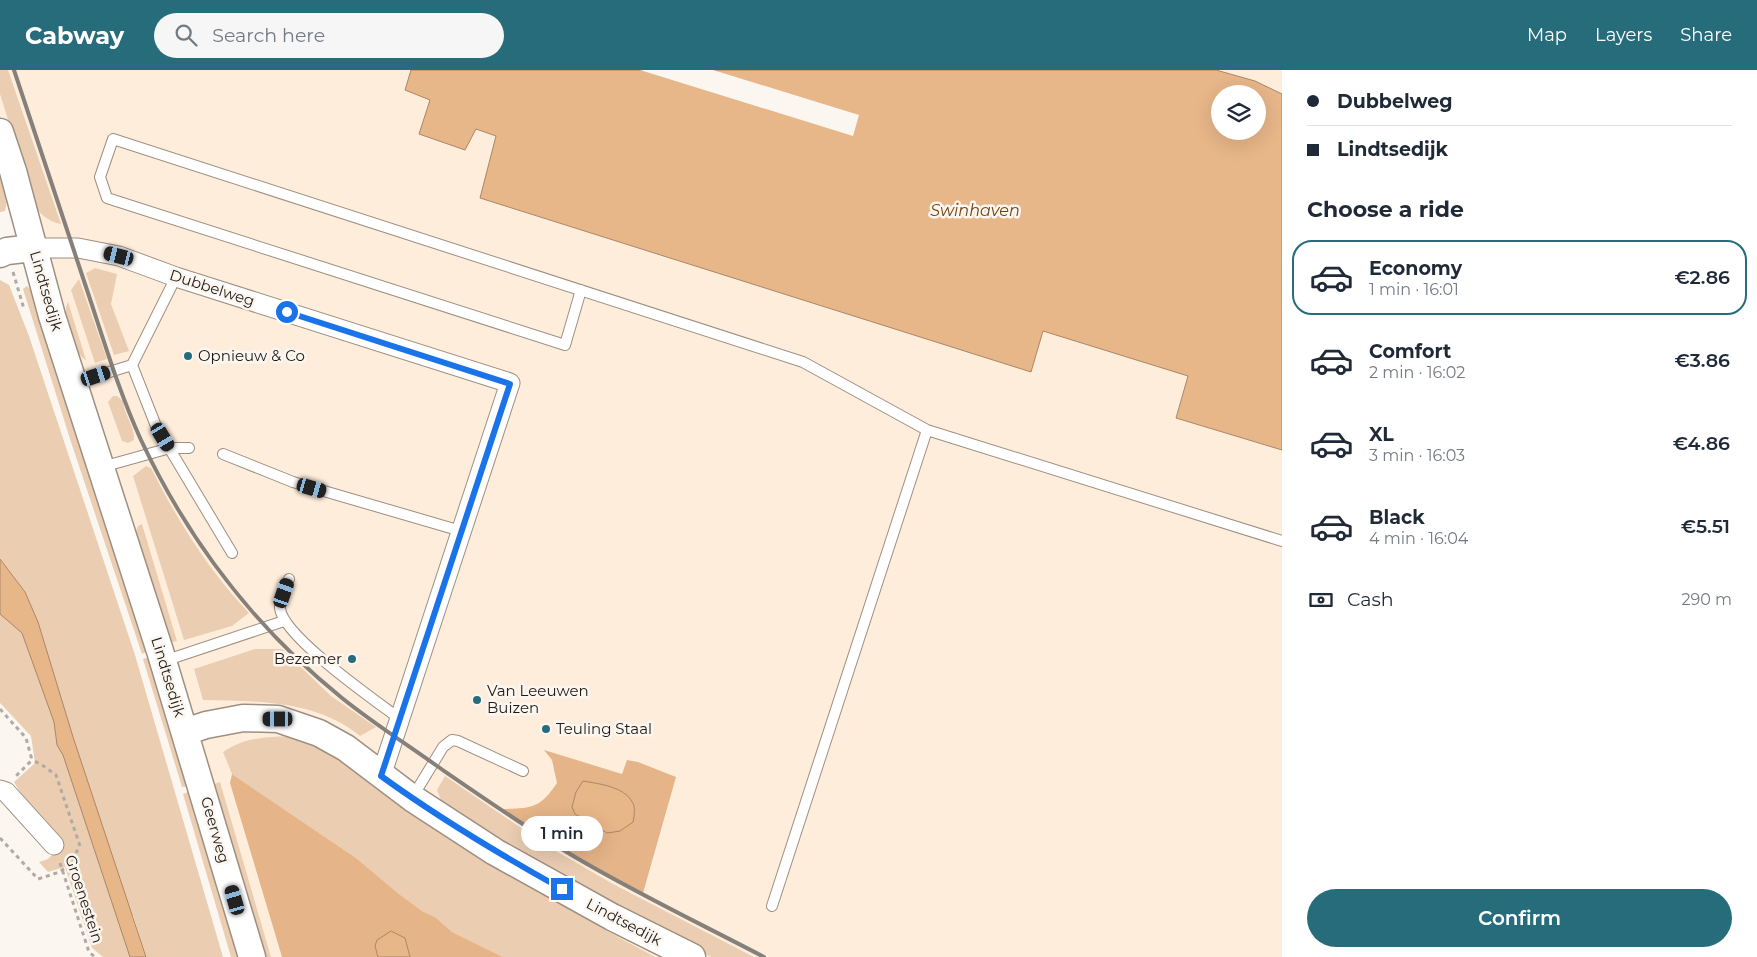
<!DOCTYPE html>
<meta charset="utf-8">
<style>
:root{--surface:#fff;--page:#f6f6f7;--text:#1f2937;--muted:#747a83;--line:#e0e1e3;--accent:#266c7b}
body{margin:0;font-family:Montserrat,sans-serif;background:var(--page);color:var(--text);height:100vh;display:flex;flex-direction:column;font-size:19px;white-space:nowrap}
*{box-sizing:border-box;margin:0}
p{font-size:16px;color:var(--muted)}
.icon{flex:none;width:28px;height:28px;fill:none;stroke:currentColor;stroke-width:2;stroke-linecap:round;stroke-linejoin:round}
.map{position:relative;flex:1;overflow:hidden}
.side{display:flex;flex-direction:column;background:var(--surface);width:475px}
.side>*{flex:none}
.top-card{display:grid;align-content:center;height:110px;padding:0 25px;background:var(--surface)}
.buttons{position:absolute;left:1211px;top:15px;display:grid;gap:10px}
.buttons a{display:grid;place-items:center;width:55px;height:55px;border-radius:50%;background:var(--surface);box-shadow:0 5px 20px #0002;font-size:25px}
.end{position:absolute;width:22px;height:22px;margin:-11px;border:6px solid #1a73e8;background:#fff;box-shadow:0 0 0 2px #fff}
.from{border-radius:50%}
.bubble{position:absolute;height:35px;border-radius:18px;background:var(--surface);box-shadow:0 5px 20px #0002;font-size:16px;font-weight:600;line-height:35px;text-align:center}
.car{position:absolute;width:15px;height:30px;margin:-15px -8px;border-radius:6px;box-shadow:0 0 4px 1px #0007;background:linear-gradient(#222 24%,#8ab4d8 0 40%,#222 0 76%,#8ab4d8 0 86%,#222 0)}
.top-card b{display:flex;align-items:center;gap:18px;height:48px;font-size:19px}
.top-card b+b{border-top:1px solid var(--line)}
.top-card i{width:12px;height:12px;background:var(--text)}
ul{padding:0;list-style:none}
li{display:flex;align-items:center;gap:15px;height:75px;margin:0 10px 8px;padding:0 15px;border:2px solid transparent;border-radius:20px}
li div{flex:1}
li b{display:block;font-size:19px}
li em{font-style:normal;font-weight:600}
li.active{border-color:var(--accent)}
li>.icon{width:45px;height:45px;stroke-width:1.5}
h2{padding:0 25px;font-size:22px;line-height:60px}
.pay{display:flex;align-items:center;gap:12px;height:55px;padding:0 25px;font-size:19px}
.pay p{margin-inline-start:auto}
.action{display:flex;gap:10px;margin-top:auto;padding:10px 25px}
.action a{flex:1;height:58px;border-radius:30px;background:var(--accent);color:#fff;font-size:20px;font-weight:600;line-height:58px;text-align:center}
header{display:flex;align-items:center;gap:30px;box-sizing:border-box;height:70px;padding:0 25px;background:var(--accent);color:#fff}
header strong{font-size:24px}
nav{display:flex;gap:28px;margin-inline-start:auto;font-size:18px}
.search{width:350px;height:45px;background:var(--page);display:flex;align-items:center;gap:12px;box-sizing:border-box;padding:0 18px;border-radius:28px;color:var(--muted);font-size:19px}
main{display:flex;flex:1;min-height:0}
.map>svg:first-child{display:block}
</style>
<header>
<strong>Cabway</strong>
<div class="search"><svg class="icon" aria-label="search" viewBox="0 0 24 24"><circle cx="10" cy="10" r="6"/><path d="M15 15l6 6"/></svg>Search here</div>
<nav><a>Map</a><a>Layers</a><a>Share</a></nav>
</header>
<main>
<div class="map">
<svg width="1282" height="887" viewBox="0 0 1282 887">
<rect width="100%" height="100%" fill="#fcf6f0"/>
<!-- built -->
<path fill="#ffeddc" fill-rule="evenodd" d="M0,0h1282v887h-1038l-244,-788zM1220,24h38v37h-38z"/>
<!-- green -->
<path fill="#ebcdb2" d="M0,0h8l53,154c-14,-3 -22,-10 -28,-23l-33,-107z
M0,99l8,27 -3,15 -5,1z
M95,198l22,6 -6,30 18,47 -15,4 -28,-82z
M79,209l28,80 -12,4 -24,-73z
M0,210l9,5 20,51 106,319 88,302h-77l-13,-42v42h-30l-11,-9 -27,-81 -17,5 -9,-10 9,-3 14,-16 -38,-44 -10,-17 21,-19 -4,-27 -31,-33v-89l2,1 23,-23 -25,-33z
M27,216l5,5 5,12 111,348 -6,3 -71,-212 -48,-153z
M68,232l18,58c-12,-5 -25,-47 -18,-58z
M113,326h4l6,5c1,14 12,25 11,39l-6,3 -6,-2 -14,-39z
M146,396l5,2c26,52 58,103 98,145l-17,13 -48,14 -51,-164z
M142,454l35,117 -5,1 -3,-4 -34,-104 3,-8z
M255,579h27l49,47 45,31 -16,9c-44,-36 -103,-35 -157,-36l-9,-31z
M150,587l41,129 -9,1 -39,-128z
M293,666l52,18 175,125 78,47 57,31h-152l-51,-25 -17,-15 -13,-6 -23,-17 -43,-36 -124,-84 -9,-22c23,-15 43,-15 70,-16z
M445,706l104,71 64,37 141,73h-43l-191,-99 -77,-53 -6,-15z
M220,712l51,175h-7l-52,-172z
M190,721l50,166h-9l-48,-163z"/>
<!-- forest -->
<path fill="#e5b488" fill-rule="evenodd" d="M544,680l78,24 5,-14 11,2 38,15 -33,116 -78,-40 -65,-44c30,-1 39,1 57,-26l-5,-23zM599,714l26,9 -18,40 -32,-19 -3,-7z
M232,704l124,84 43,36 23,17 13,6 17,15 51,25h-93l-5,-18 -30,7 3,11h-96l-52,-174z"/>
<!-- water -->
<path fill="#e7b689" stroke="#ab8766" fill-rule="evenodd" d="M411,0h805l39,11 27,13v356l-106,-32 12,-42 -145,-45 -12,41 -551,-174 16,-62 -20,-7 -11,21 -46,-16 11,-34 -25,-10zM1220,24h38v37h-38z
M0,489l25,33 13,30 35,115 73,220h-16l-67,-202 -6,-10 -3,-23 -32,-89 -22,-19z
M583,711c17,3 45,6 51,25 1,4 0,11 -1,16l-13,9 -13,2 -32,-19 -3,-7 4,-15z
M391,861l14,7 5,19h-32l-3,-11 2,-6z"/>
<!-- pier -->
<path fill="#fcf6f0" d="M640,0h73l146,45 -6,21z"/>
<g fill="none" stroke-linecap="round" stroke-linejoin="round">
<!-- lane casing -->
<g stroke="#9e8f81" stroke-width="12">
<path id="lane" d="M581,220l-16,55 -458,-147 -7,-21 13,-38 690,223 124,68 355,111
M132,295l24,61 76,127
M74,313l58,-18 44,-88
M223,384l70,28 168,49
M102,397l68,-19h19
M289,509c-3,8 -10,21 -9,29 2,28 96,93 120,111
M164,591l120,-40
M412,728l31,-51 9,-7 6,1 65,30
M772,836l155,-476"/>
</g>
<!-- street casing -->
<g stroke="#9e8f81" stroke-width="21">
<path id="street" d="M33,178h45l41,8 57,21 334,106 -129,393
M0,720l6,2 48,53"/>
</g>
<!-- secondary casing -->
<g stroke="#9e8f81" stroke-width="29">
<path id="secondary" d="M0,62l13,39 39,145 108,335 92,306
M0,184l7,-3 26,-3
M185,662l21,-7 37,-7 35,1 41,14 27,15 66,50 83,54 117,65 80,40"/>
</g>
<!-- path -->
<path stroke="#b0aaa4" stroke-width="3" stroke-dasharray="4 4" stroke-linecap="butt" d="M13,202l11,37
M0,639l26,29 6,22 -17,17
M0,768l38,41c28,-9 27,-7 42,-33l-24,-71 -14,-10 -10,-5
M60,793l29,89 6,5"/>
<!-- lane -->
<use href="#lane" stroke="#fff" stroke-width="10"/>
<!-- street -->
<use href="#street" stroke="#fff" stroke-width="19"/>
<!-- secondary -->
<use href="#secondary" stroke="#fff" stroke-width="26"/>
<!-- rail -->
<path stroke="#86807b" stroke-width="4" d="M14,0c24,73 49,147 73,220 17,51 32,102 54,150 47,100 115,189 201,258 31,25 63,45 95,68 45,31 91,63 138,91 61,36 126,67 189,100"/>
</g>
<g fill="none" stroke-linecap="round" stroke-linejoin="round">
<!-- route -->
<path stroke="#1a73e8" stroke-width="6" d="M287,242l223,72 -129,392c58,42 118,78 181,113"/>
</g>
<!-- markers -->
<g fill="#266c7b" stroke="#fcf6f0" stroke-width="2">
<circle cx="188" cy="286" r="5"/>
<circle cx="352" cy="589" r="5"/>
<circle cx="477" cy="630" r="5"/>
<circle cx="546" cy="659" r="5"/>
</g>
<g text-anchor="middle" stroke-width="5" stroke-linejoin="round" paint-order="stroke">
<!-- street labels -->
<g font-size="15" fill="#1f1914" stroke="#fcf6f0">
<text transform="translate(212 218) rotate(18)" y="5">Dubbelweg</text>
<text transform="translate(46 221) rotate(74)" y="5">Lindtsedijk</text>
<text transform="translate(168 607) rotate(73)" y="5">Lindtsedijk</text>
<text transform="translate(215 760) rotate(74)" y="5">Geerweg</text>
<text transform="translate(84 829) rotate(72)" y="5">Groenestein</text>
<text transform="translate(624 852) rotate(28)" y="5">Lindtsedijk</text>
</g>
<!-- poi labels -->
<g font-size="15" fill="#1f1914" stroke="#fcf6f0" text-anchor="start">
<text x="198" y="291">Opnieuw &amp; Co</text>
<text x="342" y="594" text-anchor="end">Bezemer</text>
<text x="487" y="626">Van Leeuwen<tspan x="487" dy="17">Buizen</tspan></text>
<text x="556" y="664">Teuling Staal</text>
</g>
<!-- water labels -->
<g font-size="16" font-style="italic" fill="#71430d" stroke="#fcf6f0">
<text x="975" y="146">Swinhaven</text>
</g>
</g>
</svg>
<div class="buttons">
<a><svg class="icon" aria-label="layers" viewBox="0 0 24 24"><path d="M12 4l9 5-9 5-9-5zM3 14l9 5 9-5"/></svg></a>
</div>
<i class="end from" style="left:287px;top:242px"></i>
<i class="end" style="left:562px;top:819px"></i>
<div class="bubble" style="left:521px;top:746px;width:82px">1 min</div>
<i class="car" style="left:119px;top:186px;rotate:284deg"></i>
<i class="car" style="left:96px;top:306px;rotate:72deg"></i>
<i class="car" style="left:163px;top:367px;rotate:149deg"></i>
<i class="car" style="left:312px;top:418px;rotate:106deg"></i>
<i class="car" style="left:284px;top:523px;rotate:19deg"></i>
<i class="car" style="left:278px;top:649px;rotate:270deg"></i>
<i class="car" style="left:235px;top:830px;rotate:344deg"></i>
</div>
<section class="side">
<div class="top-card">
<b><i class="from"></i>Dubbelweg</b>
<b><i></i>Lindtsedijk</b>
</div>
<h2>Choose a ride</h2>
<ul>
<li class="active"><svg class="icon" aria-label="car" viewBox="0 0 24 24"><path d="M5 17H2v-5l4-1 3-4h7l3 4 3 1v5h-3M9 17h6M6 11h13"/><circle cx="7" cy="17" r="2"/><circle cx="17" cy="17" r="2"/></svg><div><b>Economy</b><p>1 min · 16:01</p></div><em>€2.86</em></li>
<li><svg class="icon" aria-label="car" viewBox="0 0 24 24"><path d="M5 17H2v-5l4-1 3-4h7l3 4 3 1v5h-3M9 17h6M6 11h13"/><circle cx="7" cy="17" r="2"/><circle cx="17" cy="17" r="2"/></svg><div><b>Comfort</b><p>2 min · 16:02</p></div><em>€3.86</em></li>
<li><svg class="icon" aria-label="car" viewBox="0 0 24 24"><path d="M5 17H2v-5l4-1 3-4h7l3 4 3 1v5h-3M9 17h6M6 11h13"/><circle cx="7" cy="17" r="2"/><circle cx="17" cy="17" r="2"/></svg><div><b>XL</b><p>3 min · 16:03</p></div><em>€4.86</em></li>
<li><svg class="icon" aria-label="car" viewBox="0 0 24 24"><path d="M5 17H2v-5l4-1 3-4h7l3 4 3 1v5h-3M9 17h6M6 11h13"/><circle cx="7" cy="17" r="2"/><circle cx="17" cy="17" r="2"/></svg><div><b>Black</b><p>4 min · 16:04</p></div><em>€5.51</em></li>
</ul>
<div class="pay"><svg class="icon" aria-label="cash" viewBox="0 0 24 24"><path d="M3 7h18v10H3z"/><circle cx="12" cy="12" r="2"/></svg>Cash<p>290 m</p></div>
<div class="action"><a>Confirm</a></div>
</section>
</main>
